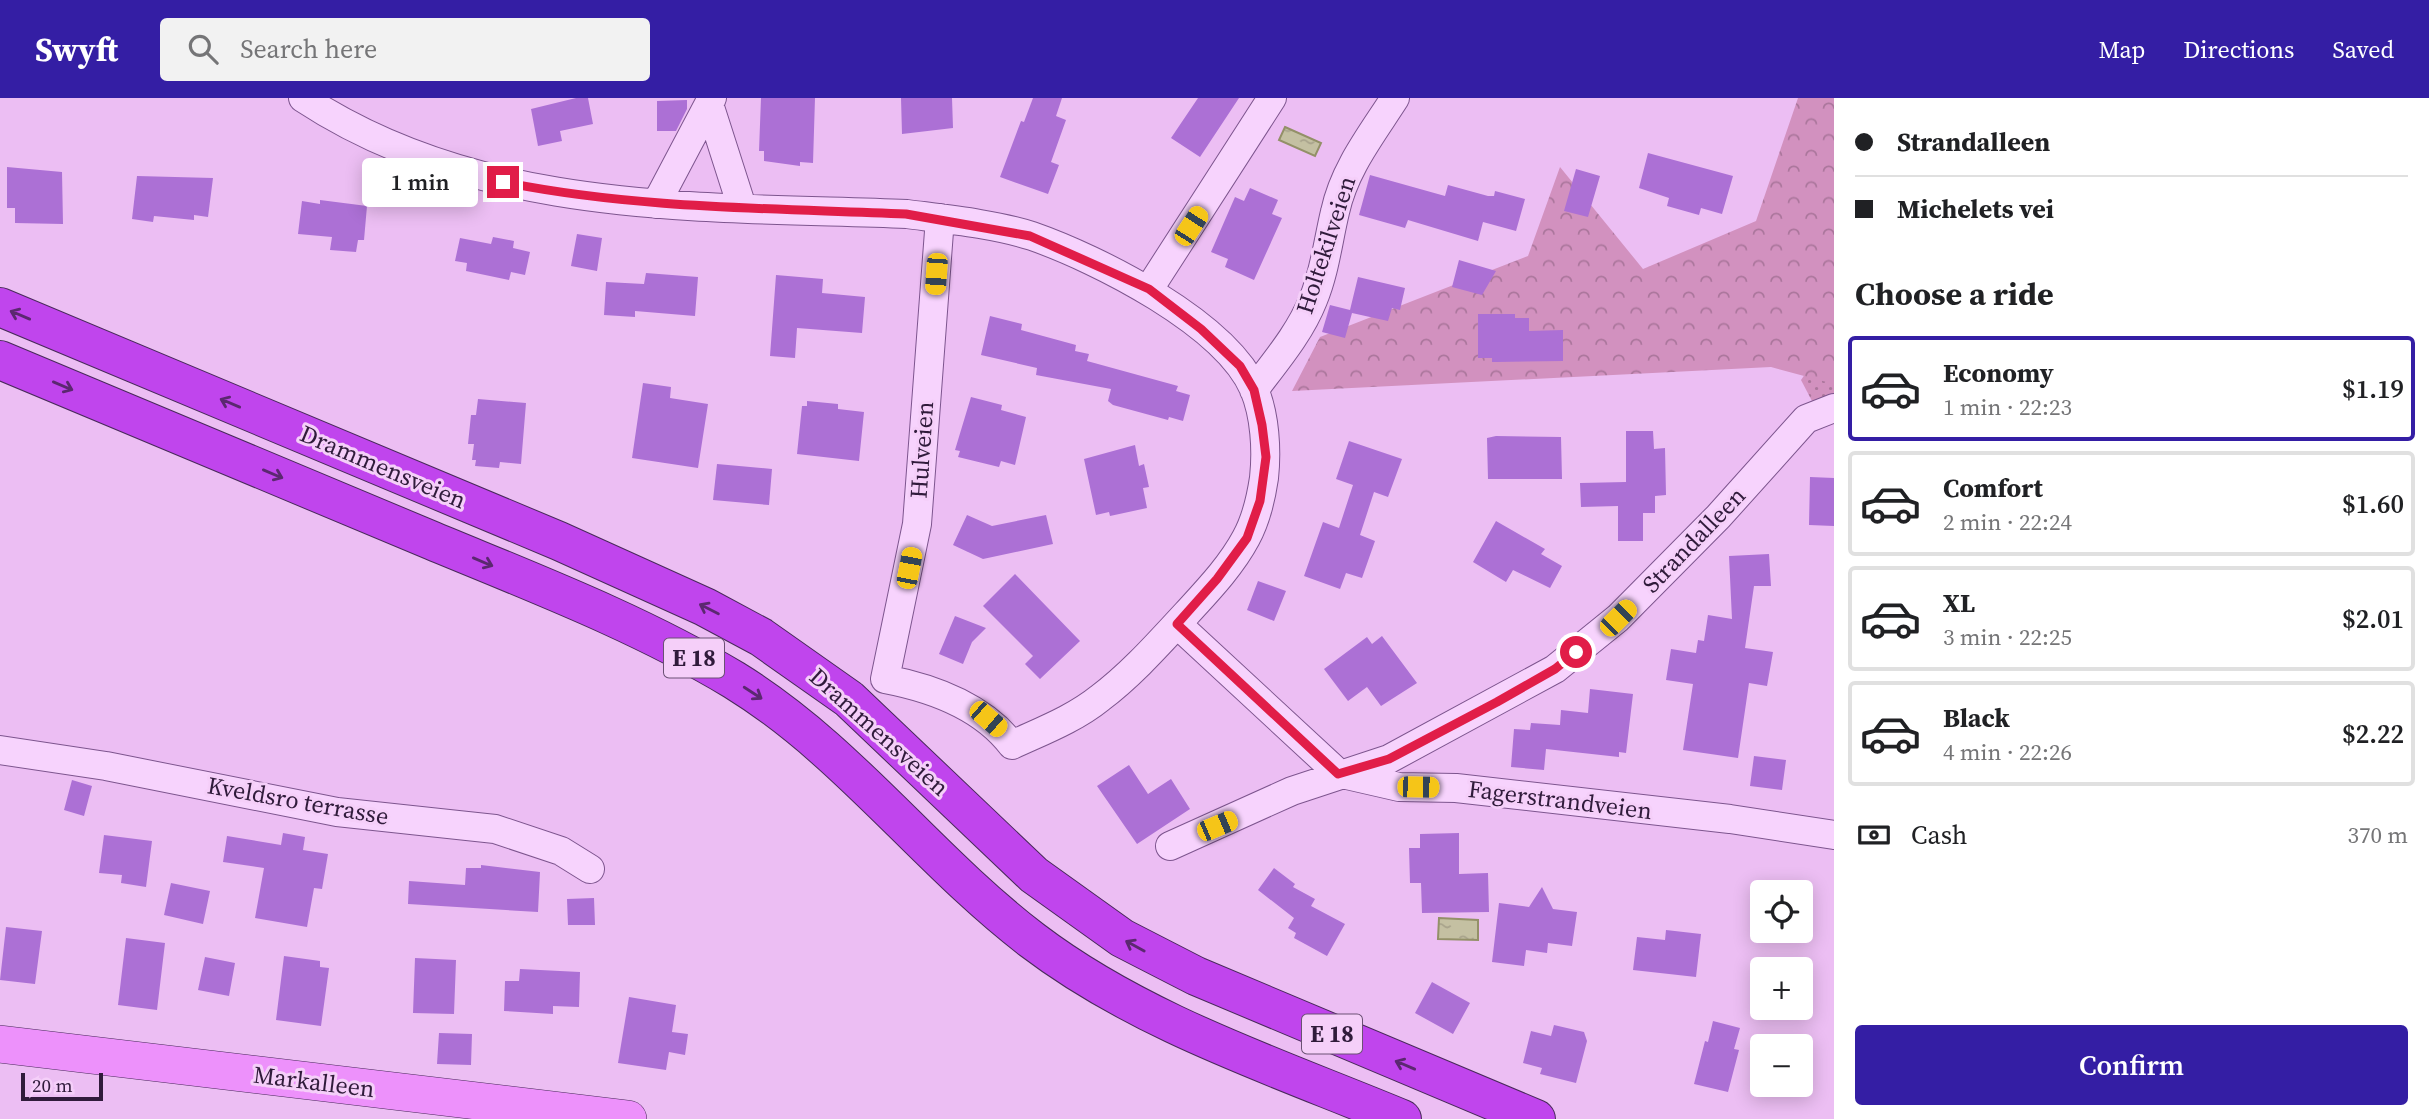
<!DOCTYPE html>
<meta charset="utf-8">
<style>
:root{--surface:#fff;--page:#f2f2f2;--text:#202124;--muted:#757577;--line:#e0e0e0;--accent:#341ea4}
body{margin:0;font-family:"Source Serif 4",serif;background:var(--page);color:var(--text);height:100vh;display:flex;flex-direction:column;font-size:26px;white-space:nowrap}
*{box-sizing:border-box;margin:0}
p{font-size:23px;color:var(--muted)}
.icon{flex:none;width:38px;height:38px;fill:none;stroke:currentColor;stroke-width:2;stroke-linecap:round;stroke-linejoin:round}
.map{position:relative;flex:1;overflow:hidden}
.side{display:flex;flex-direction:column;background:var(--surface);width:595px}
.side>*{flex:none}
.guide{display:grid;align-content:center;height:154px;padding:0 21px;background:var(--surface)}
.fabs{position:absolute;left:1750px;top:782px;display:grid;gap:14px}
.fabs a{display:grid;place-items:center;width:63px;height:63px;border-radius:7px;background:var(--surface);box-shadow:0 4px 18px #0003;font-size:35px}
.scale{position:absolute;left:21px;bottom:18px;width:82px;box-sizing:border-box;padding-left:7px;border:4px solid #301b3b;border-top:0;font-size:19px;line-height:24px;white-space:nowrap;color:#301b3b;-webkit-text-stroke:5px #f5cff9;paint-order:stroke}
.end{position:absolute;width:32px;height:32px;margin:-16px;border:9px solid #e11d48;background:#fff;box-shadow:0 0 0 4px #fff}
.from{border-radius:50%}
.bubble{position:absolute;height:49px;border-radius:7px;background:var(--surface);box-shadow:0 4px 18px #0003;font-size:23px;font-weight:600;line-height:49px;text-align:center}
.car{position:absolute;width:21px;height:42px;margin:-21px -10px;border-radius:9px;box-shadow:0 0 5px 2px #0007;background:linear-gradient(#f5c518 24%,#345 0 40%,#f5c518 0 76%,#345 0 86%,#f5c518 0)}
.guide b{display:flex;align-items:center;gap:24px;height:66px;font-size:26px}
.guide b+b{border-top:2px solid var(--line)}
.guide i{width:18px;height:18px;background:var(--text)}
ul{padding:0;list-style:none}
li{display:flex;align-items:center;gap:21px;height:105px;margin:0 14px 10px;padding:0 7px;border:4px solid var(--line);border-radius:7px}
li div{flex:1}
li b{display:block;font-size:26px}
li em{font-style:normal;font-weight:600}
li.current{border-color:var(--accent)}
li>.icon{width:63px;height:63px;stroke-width:1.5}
h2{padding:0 21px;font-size:32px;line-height:84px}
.pay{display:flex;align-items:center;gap:18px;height:77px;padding:0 21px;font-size:26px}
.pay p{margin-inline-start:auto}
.cta{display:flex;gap:14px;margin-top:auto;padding:14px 21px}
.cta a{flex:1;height:80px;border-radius:7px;background:var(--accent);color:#fff;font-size:28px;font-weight:600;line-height:80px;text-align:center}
header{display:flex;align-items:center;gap:42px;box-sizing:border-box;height:98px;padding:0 35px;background:var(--accent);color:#fff}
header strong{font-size:33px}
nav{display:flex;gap:38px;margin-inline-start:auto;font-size:24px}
.search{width:490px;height:63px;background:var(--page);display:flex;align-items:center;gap:18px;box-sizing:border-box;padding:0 24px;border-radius:7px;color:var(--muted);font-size:26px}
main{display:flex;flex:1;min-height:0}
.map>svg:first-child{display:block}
</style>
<header>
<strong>Swyft</strong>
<div class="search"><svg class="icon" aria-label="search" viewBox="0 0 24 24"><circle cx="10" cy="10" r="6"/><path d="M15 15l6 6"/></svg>Search here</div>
<nav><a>Map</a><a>Directions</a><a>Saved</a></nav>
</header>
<main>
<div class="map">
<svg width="1834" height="1021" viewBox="0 0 1834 1021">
<defs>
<pattern id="grass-dots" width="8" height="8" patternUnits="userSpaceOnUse" patternTransform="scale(1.75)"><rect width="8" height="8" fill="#d291bf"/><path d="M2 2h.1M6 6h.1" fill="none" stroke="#ab769c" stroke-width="1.8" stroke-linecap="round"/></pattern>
<pattern id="forest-crowns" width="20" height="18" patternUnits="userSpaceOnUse" patternTransform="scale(1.75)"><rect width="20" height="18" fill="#d291bf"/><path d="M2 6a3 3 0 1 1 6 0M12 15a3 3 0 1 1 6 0" fill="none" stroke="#ab769c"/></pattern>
<pattern id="water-ripples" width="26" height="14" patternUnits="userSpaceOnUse" patternTransform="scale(1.75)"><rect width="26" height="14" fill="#c4c0a2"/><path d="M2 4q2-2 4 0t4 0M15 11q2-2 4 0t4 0" fill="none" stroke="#a9a48c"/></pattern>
</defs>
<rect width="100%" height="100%" fill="#ecbef3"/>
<!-- grass -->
<path fill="url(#grass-dots)" d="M1834,234v63l-22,6 -11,-21z"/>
<!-- forest -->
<path fill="url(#forest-crowns)" d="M1798,0h36v286l-63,-17 -479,24 28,-54 208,-81 32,-89 83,102 113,-48z"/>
<!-- water -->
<path fill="url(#water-ripples)" stroke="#939068" stroke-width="2" d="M1285,29l36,16 -6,13 -36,-16z
M1439,820l39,2v20l-40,-1z"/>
<!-- building -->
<path fill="#ac70d5" d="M576,0h12l5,26 -33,7 2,10 -24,5 -7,-37z
M761,0h54l-2,65 -13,-1v4l-36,-5v-10h-5z
M901,0h51l1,30 -51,6z
M1033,0h29l-6,18 10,4 -15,42 8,3 -11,29 -48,-17 21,-56 3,1z
M1198,0h41l-39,59 -29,-19z
M687,2v9l-11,22h-19v-30z
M1648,55l85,23 -11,38 -21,-6 -2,7 -32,-9 2,-8 -30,-10z
M7,69l55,5 1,52 -48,-1v-15h-8z
M1576,71l24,7 -12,41 -24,-6z
M1370,77l75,21 3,-11 40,11h6l1,-5 30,8 -9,32 -33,-9 -5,19 -70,-21 -3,8 -46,-13z
M137,78l76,2 -5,39 -14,-2v5l-40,-4 -1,6 -21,-3z
M1250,90l28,12 -6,14 10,4 -28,62 -29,-13 3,-8 -17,-7 24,-55 9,4z
M320,102l47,6 -3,34h-6l-2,12 -26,-2 2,-13 -34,-3 4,-33 18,3z
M577,136l25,4 -5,33 -26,-5z
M493,139l21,4 -1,7 17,4 -5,23 -14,-3 -2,8 -43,-9 1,-8 -12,-2 5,-23 31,6z
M1459,162l37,11 -14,24 -30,-8z
M646,175l52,4 -3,39 -60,-5v6l-31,-2 2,-33 38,2z
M776,177l47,4 -1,14 43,4 -3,36 -65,-5 -2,30 -25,-2z
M1358,179l47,11 -5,22 -8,-2 -4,13 -36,-8 -7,25 -23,-6 8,-27 20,5z
M1478,216h37v4h14v13l34,-1v31l-67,1h-4v-4h-14z
M990,218l32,8 -1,6 55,15 -1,6 14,3 -2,7 91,25 -2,5 14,4 -7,26 -14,-4 -1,3 -55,-15 -5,-4 3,-12 -75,-14 1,-7 -56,-13z
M643,285l28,4 -1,11 38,6 -10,64 -66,-10z
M971,299l31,8 -1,5 25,7 -11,48 -14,-4 -2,6 -41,-10 2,-6 -5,-1z
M478,301l48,4 -5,61 -21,-2 -1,6 -24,-2 1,-6h-4l2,-16h-6l3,-29h5z
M807,303l31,3v5l26,3 -5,49 -62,-7 5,-48h5z
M1626,333h27l1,18 11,-1 1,47 -11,1v17h-12v28h-25v-35l-37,1 -1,-24 46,-1z
M1496,338l65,1 1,42h-74l-1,-41z
M1349,343l53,18 -14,38 -14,-5 -14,43 15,6 -13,37 -16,-5 -6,16 -36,-13 19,-54 16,6 14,-43 -17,-6z
M1135,347l4,21 5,-2 5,23 -6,1 4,20 -37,8 -1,-4 -13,3 -12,-56z
M717,366l55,5 -3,36 -56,-5z
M1810,379l24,1v48l-25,-1z
M967,417l25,11 54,-11 7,29 -70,15 -30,-14z
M1496,423l49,28 -4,5 21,12 -12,22 -37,-18 -7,12 -33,-20z
M1769,456l2,32h-17l-9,62 28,4 -6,34 -18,-3 -11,75 -55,-8 10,-66 -27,-4 5,-31 25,4 2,-13 6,1 4,-26 24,4 -3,-63z
M1015,476l65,67 -40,38 -15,-15 8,-8 -50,-50z
M1258,483l28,10 -12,30 -27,-11z
M955,518l31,12 -14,14 -9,22 -24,-10z
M1382,538l35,47 -36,23 -14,-19 -19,14 -24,-32 43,-32 5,7z
M1590,591l43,5 -7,59 -7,-1v5l-73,-8 -2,21 -33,-3 3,-38 16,1 1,-7 29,2 1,-15 27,3z
M1754,658l32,4 -4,30 -32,-4z
M1129,667l19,29 23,-15 19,30 -53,35 -40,-58z
M72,682l20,6 -8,30 -20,-6z
M283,735l22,4 -2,13 25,4 -6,35 -8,-1 -7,39 -52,-9 9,-50 -41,-6 4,-26 54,9z
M1459,735v41l29,-1 1,39 -67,1 -1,-30h-11l-1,-35h11v-14z
M104,737l48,6 -6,46 -25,-4 1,-8 -23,-2z
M481,767l59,7 -2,40 -130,-8 1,-23 56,4 1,-17h15z
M1274,770l21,16 -2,3 22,12 -4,7 34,18 -18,32 -33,-18 2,-5 -8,-5 6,-10 -36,-28z
M171,785l39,8 -7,33 -39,-9z
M1542,789l11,22 24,3 -5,34 -24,-3 -1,10 -21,-3 -2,16 -32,-4 7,-59 30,4z
M594,800l1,27h-27l-1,-26z
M6,829l36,4 -7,53 -35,-4z
M1666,832l35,4 -5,43 -63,-7 4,-33 28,3z
M126,840l39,5 -8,67 -39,-5z
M284,858l36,5v6l9,1 -8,58 -45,-6z
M205,859l30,6 -6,33 -31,-6z
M415,860l41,2 -2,54 -41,-1z
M520,871l60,3 -1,35 -26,-1v8l-49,-3 1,-30h14z
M1432,884l38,21 -17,31 -38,-21z
M629,899l47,8 -4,27 16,2 -3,21 -16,-3 -3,18 -48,-7z
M1713,923l27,7 -6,21 5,1 -11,42 -34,-8 11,-43 3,1z
M1554,927l30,7 3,9 -11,42 -36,-9 2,-6 -19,-5 8,-32 20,5z
M439,935l33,1 -1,31 -34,-1z"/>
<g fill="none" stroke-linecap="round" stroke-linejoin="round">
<!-- minor casing -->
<g stroke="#7d558e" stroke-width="30">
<path id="minor" d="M303,0c179,118 398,108 604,116 38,5 88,10 125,22 66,23 193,87 222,153 11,26 13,61 10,89 -3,20 -8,42 -18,60 -15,28 -38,52 -59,75 -27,29 -55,61 -87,85 -26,21 -58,33 -88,47 -29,-38 -80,-57 -127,-66l32,-155 23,-306
M709,6l33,103
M656,106l56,-106
M1149,191l123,-191
M1254,292c21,-28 46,-57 59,-90 12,-29 15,-59 22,-88 9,-43 37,-78 60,-114
M1177,526l161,149 61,14 57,1 274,31 104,16
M0,652l106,16 231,46 158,17 66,22 29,18
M1170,748l122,-55 97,-32 166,-90 63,-51 100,-101 88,-98 28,-11"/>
</g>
<!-- major casing -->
<g stroke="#492a5b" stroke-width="38">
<path id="major" d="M0,946l628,75"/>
</g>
<!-- highway casing -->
<g stroke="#492a5b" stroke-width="40">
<path id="highway" d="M0,209l559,234 146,66 56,30 88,62 185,176 88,63 74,38 340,143
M0,262c144,60 289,121 433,181 101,42 206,82 301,139 114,70 192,179 298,260 109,83 245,127 370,179"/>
</g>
<!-- minor -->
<use href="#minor" stroke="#f7d3fd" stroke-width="28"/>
<!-- major -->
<use href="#major" stroke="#ed91fb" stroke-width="37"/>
<!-- highway -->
<use href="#highway" stroke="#c045ed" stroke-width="38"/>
</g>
<!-- one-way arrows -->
<defs><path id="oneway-shaft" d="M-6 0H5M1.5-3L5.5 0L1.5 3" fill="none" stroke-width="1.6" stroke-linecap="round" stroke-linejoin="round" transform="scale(1.75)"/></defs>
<g stroke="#5b2870">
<use href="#oneway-shaft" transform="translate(20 217) rotate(-157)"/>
<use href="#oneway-shaft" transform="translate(63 288) rotate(23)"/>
<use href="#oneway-shaft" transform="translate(230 305) rotate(-157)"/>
<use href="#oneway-shaft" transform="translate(273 376) rotate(23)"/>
<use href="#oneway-shaft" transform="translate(483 464) rotate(23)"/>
<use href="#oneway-shaft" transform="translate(709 511) rotate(-153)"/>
<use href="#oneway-shaft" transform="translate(753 595) rotate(33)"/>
<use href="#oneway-shaft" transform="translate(1135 848) rotate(-151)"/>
<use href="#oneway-shaft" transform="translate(1405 967) rotate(-157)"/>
</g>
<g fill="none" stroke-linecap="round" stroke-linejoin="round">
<!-- route -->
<path stroke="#e11d48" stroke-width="9" d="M503,84c133,27 268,26 403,32l124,22 119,53 52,40 39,37 14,24 8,35 4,32 -6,44 -13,37 -30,41 -40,45 161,150 51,-15 108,-57 58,-33 21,-17"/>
</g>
<g text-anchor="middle" stroke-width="6" stroke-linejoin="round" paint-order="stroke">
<!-- shield labels -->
<g fill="#f5cff9" stroke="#6b5174" stroke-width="2">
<rect x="664" y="540.5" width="60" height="39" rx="5"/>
<rect x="1302" y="916.5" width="60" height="39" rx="5"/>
</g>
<g font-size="23" font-weight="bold" fill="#301b3b">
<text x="694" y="568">E 18</text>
<text x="1332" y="944">E 18</text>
</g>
<!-- street labels -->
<g font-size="24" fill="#301b3b" stroke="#f5cff9">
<text transform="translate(1326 147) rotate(-72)" y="8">Holtekilveien</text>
<text transform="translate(922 352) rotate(-86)" y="8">Hulveien</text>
<text transform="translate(383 369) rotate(23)" y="8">Drammensveien</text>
<text transform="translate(1694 442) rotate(-46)" y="8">Strandalleen</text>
<text transform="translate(879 634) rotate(42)" y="8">Drammensveien</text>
<text transform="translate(1560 702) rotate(7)" y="8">Fagerstrandveien</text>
<text transform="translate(298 703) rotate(10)" y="8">Kveldsro terrasse</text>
<text transform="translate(314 984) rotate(7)" y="8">Markalleen</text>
</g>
</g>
</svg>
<div class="fabs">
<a><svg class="icon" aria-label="locate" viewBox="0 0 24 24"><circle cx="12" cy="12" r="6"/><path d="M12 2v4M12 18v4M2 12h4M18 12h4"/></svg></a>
<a>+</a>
<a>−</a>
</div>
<div class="scale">20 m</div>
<i class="end from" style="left:1576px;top:554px"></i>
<i class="end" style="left:503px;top:84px"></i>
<div class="bubble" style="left:362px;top:60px;width:116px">1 min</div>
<i class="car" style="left:1191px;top:128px;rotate:33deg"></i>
<i class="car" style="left:936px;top:176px;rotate:184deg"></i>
<i class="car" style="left:909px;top:470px;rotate:11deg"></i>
<i class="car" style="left:1618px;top:520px;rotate:45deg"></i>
<i class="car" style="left:988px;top:621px;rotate:131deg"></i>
<i class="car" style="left:1418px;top:689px;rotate:91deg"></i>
<i class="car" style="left:1217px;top:728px;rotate:67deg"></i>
</div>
<section class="side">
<div class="guide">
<b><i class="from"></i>Strandalleen</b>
<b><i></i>Michelets vei</b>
</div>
<h2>Choose a ride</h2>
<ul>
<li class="current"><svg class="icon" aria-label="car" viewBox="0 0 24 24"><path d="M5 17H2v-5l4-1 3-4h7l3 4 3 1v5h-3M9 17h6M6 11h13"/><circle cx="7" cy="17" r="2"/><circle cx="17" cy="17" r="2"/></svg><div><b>Economy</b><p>1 min · 22:23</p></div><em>$1.19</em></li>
<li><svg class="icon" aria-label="car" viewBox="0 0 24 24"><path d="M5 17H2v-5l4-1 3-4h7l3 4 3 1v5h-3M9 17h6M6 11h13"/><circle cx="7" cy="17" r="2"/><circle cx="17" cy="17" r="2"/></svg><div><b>Comfort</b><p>2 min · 22:24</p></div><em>$1.60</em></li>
<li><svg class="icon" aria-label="car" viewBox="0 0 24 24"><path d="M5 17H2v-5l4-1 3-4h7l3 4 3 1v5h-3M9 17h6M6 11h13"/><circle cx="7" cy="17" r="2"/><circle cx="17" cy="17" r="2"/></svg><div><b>XL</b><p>3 min · 22:25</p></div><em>$2.01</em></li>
<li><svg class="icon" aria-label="car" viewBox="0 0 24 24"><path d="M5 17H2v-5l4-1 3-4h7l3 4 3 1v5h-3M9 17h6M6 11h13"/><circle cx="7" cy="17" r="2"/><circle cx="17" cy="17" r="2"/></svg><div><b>Black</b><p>4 min · 22:26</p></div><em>$2.22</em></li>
</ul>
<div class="pay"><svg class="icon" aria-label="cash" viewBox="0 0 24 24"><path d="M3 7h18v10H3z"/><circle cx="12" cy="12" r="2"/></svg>Cash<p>370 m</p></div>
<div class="cta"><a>Confirm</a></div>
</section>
</main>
